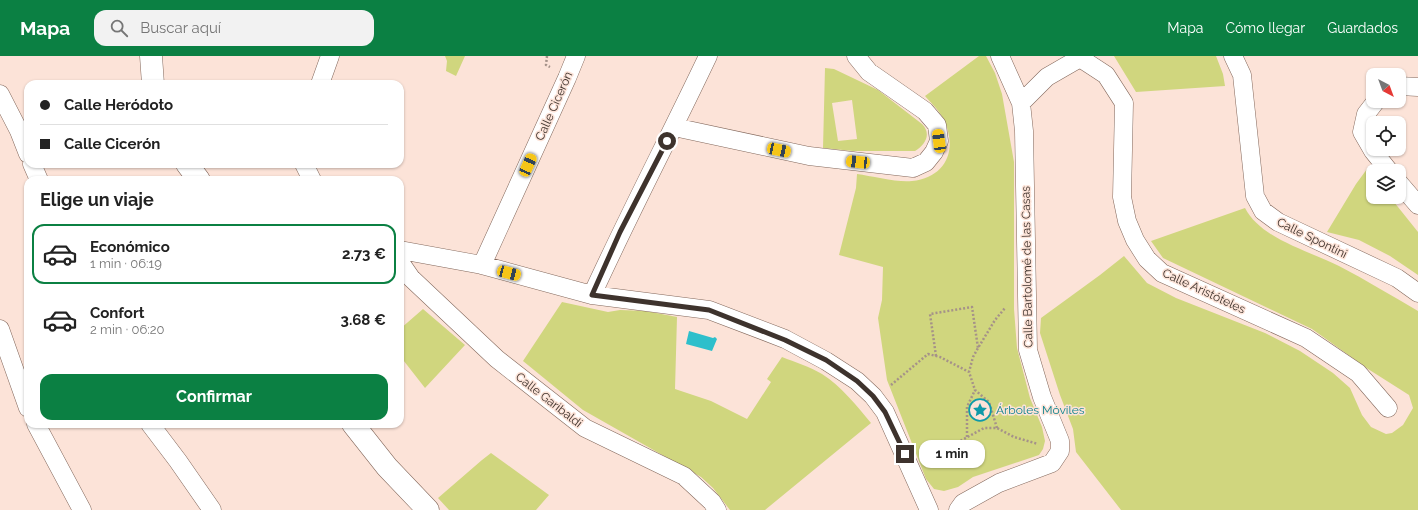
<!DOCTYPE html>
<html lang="es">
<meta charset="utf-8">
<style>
:root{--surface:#fff;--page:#f2f2f2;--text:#222;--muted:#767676;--line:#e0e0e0;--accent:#0b8043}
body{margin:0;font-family:Raleway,sans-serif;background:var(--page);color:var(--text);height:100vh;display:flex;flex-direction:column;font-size:15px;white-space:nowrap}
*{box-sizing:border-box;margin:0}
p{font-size:13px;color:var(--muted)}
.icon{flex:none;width:22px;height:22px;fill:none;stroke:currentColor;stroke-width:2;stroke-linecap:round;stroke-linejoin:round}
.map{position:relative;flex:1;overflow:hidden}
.panel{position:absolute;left:24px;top:120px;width:380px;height:252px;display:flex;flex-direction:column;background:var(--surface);border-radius:12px;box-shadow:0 1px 3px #0004}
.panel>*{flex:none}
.banner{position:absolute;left:24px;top:24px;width:380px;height:88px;border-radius:12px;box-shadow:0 1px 3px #0004;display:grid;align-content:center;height:88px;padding:0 16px;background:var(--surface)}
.needle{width:26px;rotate:139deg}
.buttons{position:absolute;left:1366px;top:12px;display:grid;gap:8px}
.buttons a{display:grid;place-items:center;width:40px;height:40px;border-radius:8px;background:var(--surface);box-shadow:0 1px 3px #0004;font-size:20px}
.end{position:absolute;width:18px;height:18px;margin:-9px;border:5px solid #3e332d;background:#fff;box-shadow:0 0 0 2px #fff}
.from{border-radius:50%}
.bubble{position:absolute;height:28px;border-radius:12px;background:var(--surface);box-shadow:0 1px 3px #0004;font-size:13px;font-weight:700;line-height:28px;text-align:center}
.car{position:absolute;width:12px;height:24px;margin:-12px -6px;border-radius:5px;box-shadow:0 0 3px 1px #0007;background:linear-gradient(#f5c518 24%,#345 0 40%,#f5c518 0 76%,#345 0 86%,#f5c518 0)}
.banner b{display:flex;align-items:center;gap:14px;height:38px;font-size:15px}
.banner b+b{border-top:1px solid var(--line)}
.banner i{width:10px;height:10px;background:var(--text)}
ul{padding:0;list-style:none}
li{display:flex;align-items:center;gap:12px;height:60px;margin:0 8px 6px;padding:0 8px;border:2px solid transparent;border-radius:12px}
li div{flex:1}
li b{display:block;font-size:15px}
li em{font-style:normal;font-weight:700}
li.active{border-color:var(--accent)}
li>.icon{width:36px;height:36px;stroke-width:1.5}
h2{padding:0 16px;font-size:18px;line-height:48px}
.action{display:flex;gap:8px;margin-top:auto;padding:8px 16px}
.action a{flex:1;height:46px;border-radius:12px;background:var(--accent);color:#fff;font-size:16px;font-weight:700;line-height:46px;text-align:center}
header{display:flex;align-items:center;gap:24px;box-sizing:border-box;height:56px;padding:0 20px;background:var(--accent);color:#fff}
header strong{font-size:19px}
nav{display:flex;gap:22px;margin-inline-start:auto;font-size:14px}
.search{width:280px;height:36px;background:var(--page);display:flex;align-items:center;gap:10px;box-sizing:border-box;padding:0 14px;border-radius:12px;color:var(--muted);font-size:15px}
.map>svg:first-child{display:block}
</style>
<header>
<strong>Mapa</strong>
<div class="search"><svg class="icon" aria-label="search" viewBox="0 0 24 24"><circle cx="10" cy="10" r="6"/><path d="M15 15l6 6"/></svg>Buscar aquí</div>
<nav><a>Mapa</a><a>Cómo llegar</a><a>Guardados</a></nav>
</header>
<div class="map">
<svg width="1418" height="454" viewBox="0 0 1418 454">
<rect width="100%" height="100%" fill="#fce3d8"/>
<!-- green -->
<path fill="#d0d67e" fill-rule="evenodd" d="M445,0h20l-9,20 -10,-5 1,-10z
M979,0h7l9,17 7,21 12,68v147l3,39 13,50 12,29 3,14 -2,8 -4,6 -66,22 -15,10 -14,4 -10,-2 -8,-10 -39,-99 -9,-62 4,-18 1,-33 -44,-12 17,-67 1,-14c15,2 42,9 55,7 37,-4 47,-36 29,-66 -4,-7 -11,-13 -16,-19z
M1114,0h102l7,18 2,12 -89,6z
M825,12l9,1 44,21 44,34c10,10 3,21 -7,27h-62l-30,-3zM852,44l5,39 -19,2 -6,-38z
M1367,113l6,7v21h17l28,35v43l-28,-19 -31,-16 -32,-8 29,-48z
M1245,152c16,31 64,43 94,58 27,14 53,30 79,45v199h-297l-45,-58 -3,-23 -13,-34 -20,-62 1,-15 59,-43 24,-19 23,27 29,15 89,35 35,18 33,22 17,15 12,27 9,12 15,7 6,-1 11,-8 10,-17 -4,-13 -41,-26 -56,-40 -149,-71 -12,-17z
M562,246l46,10 12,-2 26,1 31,6 -2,72 36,12 36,18 24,-37 -4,-3 15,-22c13,5 28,10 40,17 20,13 34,31 49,49l-106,87h-35l-17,-22 -12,-11 -118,-67 -60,-49z
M423,253l42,36 -40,43 -25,-32v-27z
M491,397l58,42 -13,15h-87l-11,-12 44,-38z"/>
<!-- water -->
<path fill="#2ebfcb" d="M689,275l24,7 2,-1 2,2 -5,12 -26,-7z"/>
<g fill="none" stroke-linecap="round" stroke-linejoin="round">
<!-- street casing -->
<g stroke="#83685c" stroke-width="19">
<path id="street" d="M1233,0l9,19 13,121 8,15 15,11 119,56 21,15
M1080,2l26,17 18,28 -2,94 5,24 8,19 12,19 15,14 144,65 52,35 30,35
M320,28l10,-28
M1399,30l19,1
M0,38l19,37 9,23
M1376,45l-10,13 -4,18 11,19 16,20
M1021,47l26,-26 33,-19
M674,71l135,29 104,12 13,-6 8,-10 5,-11 -2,-16 -12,-14 -56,-39 -13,-16
M32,108l7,16
M304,108l8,16
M1399,127l19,22
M400,194l82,15 110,30 117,15 76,29 41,22 31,20 16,15 12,16 44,98
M400,206l11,16 86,81 88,69 99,48 28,26 5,8
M482,209l85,-187 9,-22
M592,239c37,-81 78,-159 116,-239
M0,273l28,79
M36,368l46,86
M150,368l28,37 34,49
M958,454l5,-7 36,-20 53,-20 8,-12v-10l-18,-44 -14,-47 -4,-219 -3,-28 -21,-47"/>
</g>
<!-- secondary casing -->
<g stroke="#83685c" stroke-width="23">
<path id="secondary" d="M151,0l2,28
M187,108l12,16
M353,368l34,43 41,43"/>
</g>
<!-- path -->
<path stroke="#a59289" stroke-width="2.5" stroke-dasharray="2 2" stroke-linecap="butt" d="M547,0l-1,9 4,2
M936,300l-6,-42 42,-7 6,41
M891,329l37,-31 12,3 29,15
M997,372l-8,-26 -14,-12 -6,-18 4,-15 5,-9 17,-28 10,-12
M967,381v-30l8,-17
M929,402l55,-30h13l17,9 24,7"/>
<!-- street -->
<use href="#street" stroke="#fff" stroke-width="18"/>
<!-- secondary -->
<use href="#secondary" stroke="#fff" stroke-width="22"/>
</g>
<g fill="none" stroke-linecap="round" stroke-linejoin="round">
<!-- route -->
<path stroke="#3e332d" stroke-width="5" d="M667,85l-47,91 -28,63 117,15 76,30 41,20 31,21 16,15 12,16 20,42"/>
</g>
<!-- icons -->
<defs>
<g id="sight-ring" transform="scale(1.15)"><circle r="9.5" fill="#fce3d8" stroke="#0f9aa8" stroke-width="1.5"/><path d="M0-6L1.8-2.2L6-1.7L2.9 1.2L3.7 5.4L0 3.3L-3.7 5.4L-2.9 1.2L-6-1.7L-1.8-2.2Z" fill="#0f9aa8"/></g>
</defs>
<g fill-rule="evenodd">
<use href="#sight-ring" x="980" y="354"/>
</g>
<g text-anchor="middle" stroke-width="3" stroke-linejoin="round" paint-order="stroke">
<!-- street labels -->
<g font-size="12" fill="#3e332d" stroke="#fce3d8">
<text transform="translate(554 50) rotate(-66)" y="4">Calle Cicerón</text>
<text transform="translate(1312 182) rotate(26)" y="4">Calle Spontini</text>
<text transform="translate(1027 211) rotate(-91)" y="4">Calle Bartolomé de las Casas</text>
<text transform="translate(1204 235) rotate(25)" y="4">Calle Aristóteles</text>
<text transform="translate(549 344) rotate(38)" y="4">Calle Garibaldi</text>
</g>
<!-- culture labels -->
<g font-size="12" fill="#0d838f" stroke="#fce3d8" text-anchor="start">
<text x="996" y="358">Árboles Móviles</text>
</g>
</g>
</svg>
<div class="buttons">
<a><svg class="needle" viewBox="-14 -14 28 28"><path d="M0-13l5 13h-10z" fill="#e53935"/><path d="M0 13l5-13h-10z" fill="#767676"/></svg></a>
<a><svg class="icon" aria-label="locate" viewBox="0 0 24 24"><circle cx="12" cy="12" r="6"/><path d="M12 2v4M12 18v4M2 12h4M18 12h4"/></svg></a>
<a><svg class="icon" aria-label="layers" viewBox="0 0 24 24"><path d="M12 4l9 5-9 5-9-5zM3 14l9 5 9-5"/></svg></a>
</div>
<i class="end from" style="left:667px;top:85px"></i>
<i class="end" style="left:905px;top:398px"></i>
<div class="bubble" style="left:919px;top:384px;width:66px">1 min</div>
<i class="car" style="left:939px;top:85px;rotate:352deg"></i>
<i class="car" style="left:779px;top:94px;rotate:102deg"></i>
<i class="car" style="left:858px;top:106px;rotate:276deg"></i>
<i class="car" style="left:528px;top:109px;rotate:24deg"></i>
<i class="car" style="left:509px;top:217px;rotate:105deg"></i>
<div class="banner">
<b><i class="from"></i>Calle Heródoto</b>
<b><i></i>Calle Cicerón</b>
</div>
<section class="panel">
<h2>Elige un viaje</h2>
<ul>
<li class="active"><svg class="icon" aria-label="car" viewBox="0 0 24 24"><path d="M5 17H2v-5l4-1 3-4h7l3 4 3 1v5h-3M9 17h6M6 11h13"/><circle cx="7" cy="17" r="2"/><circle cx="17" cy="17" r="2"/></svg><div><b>Económico</b><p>1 min · 06:19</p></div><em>2.73 €</em></li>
<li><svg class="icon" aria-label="car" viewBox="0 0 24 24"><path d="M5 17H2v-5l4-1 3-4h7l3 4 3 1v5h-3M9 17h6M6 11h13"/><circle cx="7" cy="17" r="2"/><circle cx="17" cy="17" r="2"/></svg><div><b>Confort</b><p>2 min · 06:20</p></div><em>3.68 €</em></li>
</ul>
<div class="action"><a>Confirmar</a></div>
</section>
</div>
